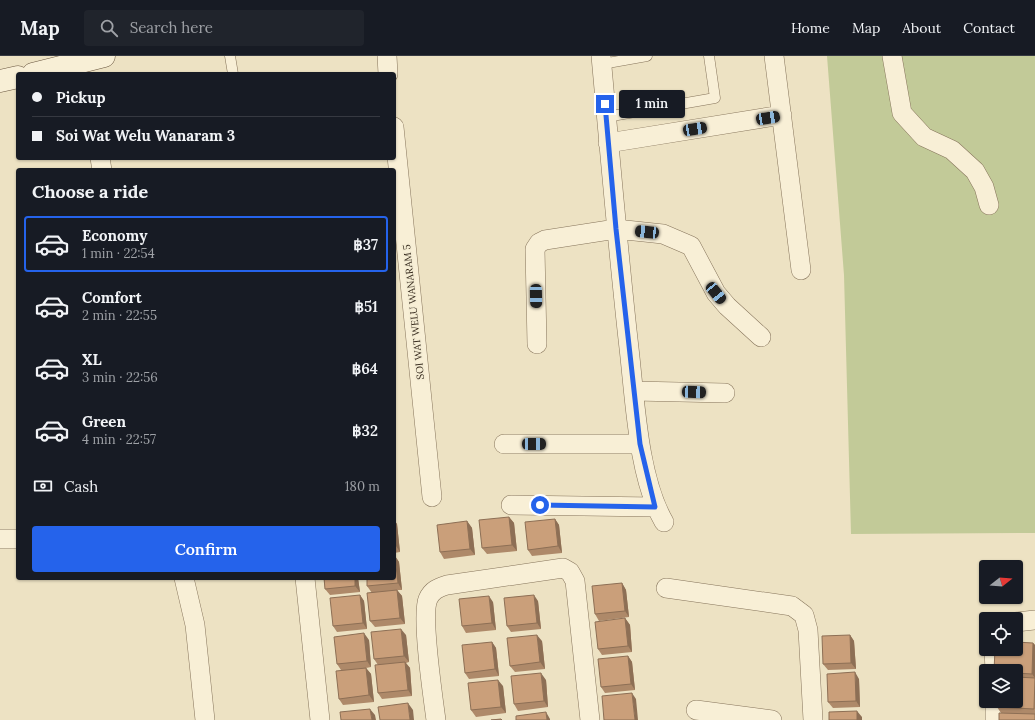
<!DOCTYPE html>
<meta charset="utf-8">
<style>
:root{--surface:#171b24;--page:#20242c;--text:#f1f3f6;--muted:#9ea1a6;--line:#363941;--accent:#2563eb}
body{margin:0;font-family:Lora,serif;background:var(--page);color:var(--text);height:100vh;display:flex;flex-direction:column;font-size:15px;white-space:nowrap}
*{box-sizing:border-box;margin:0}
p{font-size:13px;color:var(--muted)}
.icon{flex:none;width:22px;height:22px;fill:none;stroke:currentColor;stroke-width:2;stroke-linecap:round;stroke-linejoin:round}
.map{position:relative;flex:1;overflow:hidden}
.side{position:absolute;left:16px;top:112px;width:380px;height:412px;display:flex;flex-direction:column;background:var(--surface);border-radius:4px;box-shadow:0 1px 3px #0004}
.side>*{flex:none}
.top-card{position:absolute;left:16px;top:16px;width:380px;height:88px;border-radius:4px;box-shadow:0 1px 3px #0004;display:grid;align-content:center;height:88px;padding:0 16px;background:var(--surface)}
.needle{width:26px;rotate:73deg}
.fabs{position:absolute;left:979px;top:504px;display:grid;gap:8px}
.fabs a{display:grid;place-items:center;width:44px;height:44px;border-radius:4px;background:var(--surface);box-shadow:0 1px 3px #0004;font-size:20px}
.end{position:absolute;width:18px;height:18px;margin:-9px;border:5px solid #2563eb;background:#fff;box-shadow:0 0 0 2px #fff}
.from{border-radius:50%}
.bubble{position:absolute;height:28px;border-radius:4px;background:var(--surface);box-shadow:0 1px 3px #0004;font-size:13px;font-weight:600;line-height:28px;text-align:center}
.car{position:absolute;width:12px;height:24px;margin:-12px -6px;border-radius:5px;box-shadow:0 0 3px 1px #0007;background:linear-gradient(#222 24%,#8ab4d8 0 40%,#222 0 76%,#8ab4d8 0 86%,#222 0)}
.top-card b{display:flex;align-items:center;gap:14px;height:38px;font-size:15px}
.top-card b+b{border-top:1px solid var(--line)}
.top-card i{width:10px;height:10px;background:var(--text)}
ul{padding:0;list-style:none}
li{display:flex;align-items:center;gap:12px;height:56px;margin:0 8px 6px;padding:0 8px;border:2px solid transparent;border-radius:4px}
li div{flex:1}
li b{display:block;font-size:15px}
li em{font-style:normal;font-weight:600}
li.on{border-color:var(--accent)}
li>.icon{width:36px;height:36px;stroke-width:1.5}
h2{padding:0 16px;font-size:18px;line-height:48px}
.pay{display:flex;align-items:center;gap:10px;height:44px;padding:0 16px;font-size:15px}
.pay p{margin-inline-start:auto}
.button{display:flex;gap:8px;margin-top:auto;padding:8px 16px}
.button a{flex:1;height:46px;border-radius:4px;background:var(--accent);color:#fff;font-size:16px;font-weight:600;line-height:46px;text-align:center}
header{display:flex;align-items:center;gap:24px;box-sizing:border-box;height:56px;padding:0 20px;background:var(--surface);border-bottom:1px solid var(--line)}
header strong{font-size:19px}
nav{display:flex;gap:22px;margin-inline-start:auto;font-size:14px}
.search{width:280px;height:36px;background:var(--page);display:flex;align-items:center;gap:10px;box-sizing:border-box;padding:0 14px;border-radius:4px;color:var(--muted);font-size:15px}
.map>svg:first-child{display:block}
</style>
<header>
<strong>Map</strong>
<div class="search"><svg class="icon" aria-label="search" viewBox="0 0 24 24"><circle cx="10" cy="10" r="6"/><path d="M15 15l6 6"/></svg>Search here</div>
<nav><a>Home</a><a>Map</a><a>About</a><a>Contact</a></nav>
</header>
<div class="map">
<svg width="1035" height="664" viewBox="0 0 1035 664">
<rect width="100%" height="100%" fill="#ede2c3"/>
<!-- green -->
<path fill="#c2ca98" d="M827,0h208v477l-184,1 -7,-259z"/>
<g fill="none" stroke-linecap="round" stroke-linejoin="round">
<!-- lane casing -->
<g stroke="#86745b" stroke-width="11">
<path id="lane" d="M230,0l3,18
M602,8l45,-8
M606,61l109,-19 -6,-42"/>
</g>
<!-- street casing -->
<g stroke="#86745b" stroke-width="20">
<path id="street" d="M387,0l1,18
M601,0c9,98 17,195 28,292 6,52 9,129 35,174
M774,0l27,214
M892,0l10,57 22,24 28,13 23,21 9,16 5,18
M394,71l38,370
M608,87l174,-28
M100,102l2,12
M537,288l-2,-95 4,-6 6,-3 71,-11 47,5 28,12 25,47 11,13 34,31
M634,335l91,2
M504,388h136
M511,449l144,2
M0,483h18
M184,522l11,47 10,95
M305,522l15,142
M666,532l126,18 12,9 4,15 5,90
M1016,566l19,-2
M994,593l1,22
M995,645v19
M696,654l76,10
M436,664c-3,-22 -15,-105 -8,-121 4,-9 10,-11 19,-14l116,-17 7,4 5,9 15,139"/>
</g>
<!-- secondary casing -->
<g stroke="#68553e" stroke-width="23">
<path id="secondary" d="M33,18l71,-18
M0,25l18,-4"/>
</g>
<!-- lane -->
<use href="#lane" stroke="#f8efd6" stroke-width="10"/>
<!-- street -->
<use href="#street" stroke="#f8efd6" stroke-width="19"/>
<!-- secondary -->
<use href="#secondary" stroke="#f8efd6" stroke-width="22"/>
</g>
<!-- wall -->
<path fill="#ae8969" d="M509,461l5,6 3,28 -30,3 -5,-6z
M555,463l4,6 3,28 -30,3 -4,-6z
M394,464l3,4 3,28 -6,1z
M467,465l5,7 3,27 -31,4 -4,-7z
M395,500l4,6 3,28h-5l5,6 3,28 -30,3 -5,-6 2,-28 -5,-7z
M324,522h34l2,14 -30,3 -5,-6z
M622,527l4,7 3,27 -30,4 -4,-7z
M360,539l4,6 3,28 -30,3 -4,-6z
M538,545l3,28 -30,3 -4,-6z
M493,546l3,28 -30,3 -4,-7z
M625,562l5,7 2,27 -30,3 -4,-6z
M406,579l3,27 -3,1 4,5 2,28 -30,3 -4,-6v-28l-4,-6z
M850,579l4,6 2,28 -28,1 -5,-6z
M369,584l2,27 -5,1 5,6 3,28 -31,3 -4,-6 2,-29 -4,-6z
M542,585l3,28 -30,3 -5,-6z
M492,586l4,6 3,28 -30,3 -4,-6z
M1033,587l2,2v75l-34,-7 -4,-6 19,-6v-30z
M628,600l4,6 3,28 -30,3 -4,-6z
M859,623l1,28 -27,1 -5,-6z
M546,624l2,27 -30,4 -4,-7z
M503,630l3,27 -30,4 -5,-7z"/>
<!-- shaded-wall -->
<path fill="#8d6f55" d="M509,461l5,6 3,28 -5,-6z
M555,463l4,6 3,28 -4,-7z
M394,464l3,4 3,28 -4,-6 -2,-16z
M467,465l5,7 3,27 -5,-6z
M395,500l4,6 3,28 -4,-7z
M355,522h3l2,14 -5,-6z
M622,527l4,7 3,27 -4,-6z
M397,534l5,6 3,28 -5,-6z
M360,539l4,6 3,28 -4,-6z
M534,539l4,6 3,28 -4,-6z
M489,540l4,6 3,28 -4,-7z
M625,562l5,7 2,27 -4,-6z
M401,573l5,6 3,27 -5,-6z
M364,577l5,7 2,27 -4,-6z
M537,579l5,6 3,28 -5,-7z
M850,579l4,6 2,28 -5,-6z
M492,586l4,6 3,28 -4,-7z
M1033,587l2,2v33l-3,-4z
M628,600l4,6 3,28 -4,-6z
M405,606l5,6 2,28 -4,-6z
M366,612l5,6 3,28 -5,-7z
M855,616l4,7 1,28 -4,-6z
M541,617l5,7 2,27 -4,-6z
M498,624l5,6 3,27 -5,-6z
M632,637l4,6 2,21h-3z
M408,647l5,7 1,10h-4z
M370,653l5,6 1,5h-4z
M857,655l5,6v3h-5z
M546,656l4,7v1h-3z"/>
<!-- building -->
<path fill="#ca9f7a" stroke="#8d6f55" d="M509,461l3,28 -30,3 -3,-28z
M555,463l3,27 -30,4 -3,-28z
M467,465l3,28 -30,3 -3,-27z
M394,474l2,16h-2z
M394,500h1l3,27 -31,3v-8h27z
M324,522h31v8l-30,3z
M622,527l3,28 -30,3 -3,-28z
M397,534l3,28 -30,3 -3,-28z
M360,539l3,28 -30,3 -3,-28z
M534,539l3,28 -30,3 -3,-28z
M489,540l3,27 -30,3 -3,-27z
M625,562l3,28 -30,3 -3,-27z
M401,573l3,27 -30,3 -3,-27z
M364,577l3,28 -30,3 -3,-27z
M537,579l3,27 -30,4 -3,-28z
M850,579l1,28 -28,1 -1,-28z
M492,586l3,27 -30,4 -3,-28z
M1016,586l17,1 -1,31 -16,-1v-2h-22l1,-22h21z
M628,600l3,28 -30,3 -3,-28z
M405,606l3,28 -30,3 -3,-28z
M366,612l3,27 -30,4 -3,-28z
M855,616l1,29 -28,1 -1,-28z
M541,617l3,28 -30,3 -3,-28z
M1016,621l19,1 -1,31 -37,-2v-6h19z
M498,624l3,27 -30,3 -3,-27z
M632,637l3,27h-31l-2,-24z
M408,647l2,17h-30l-2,-13z
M370,653l2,11h-31l-1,-8z
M857,655v9h-28v-8z
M546,656l1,8h-31v-4z
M999,657l36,1v6h-36z
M501,663l1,1h-11z"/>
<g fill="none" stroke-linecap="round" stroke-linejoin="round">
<!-- route -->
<path stroke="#2563eb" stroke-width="5" d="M540,449l115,2 -15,-63 -24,-215 -11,-125"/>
</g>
<g text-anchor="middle" stroke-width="3" stroke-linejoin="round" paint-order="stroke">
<!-- street labels -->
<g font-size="10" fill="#372b1e" stroke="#f4ecd3">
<text transform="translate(413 256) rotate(-96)" y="4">SOI WAT WELU WANARAM 5</text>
</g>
</g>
</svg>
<div class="fabs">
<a><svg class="needle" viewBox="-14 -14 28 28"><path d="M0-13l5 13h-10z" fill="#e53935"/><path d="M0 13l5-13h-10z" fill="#9ea1a6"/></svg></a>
<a><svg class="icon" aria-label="locate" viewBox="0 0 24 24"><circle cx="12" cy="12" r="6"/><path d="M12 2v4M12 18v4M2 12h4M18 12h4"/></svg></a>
<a><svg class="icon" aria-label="layers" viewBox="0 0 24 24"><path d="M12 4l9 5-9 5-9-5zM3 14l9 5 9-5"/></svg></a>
</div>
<i class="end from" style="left:540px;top:449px"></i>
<i class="end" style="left:605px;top:48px"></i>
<div class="bubble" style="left:619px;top:34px;width:66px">1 min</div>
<i class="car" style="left:768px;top:62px;rotate:81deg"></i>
<i class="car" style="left:695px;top:73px;rotate:81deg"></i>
<i class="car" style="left:647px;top:176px;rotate:276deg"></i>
<i class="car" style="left:716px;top:237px;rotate:141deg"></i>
<i class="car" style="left:536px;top:240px;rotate:179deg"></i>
<i class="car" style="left:694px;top:336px;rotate:92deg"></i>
<i class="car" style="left:534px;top:388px;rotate:90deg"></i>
<div class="top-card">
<b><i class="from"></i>Pickup</b>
<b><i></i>Soi Wat Welu Wanaram 3</b>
</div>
<section class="side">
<h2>Choose a ride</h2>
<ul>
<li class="on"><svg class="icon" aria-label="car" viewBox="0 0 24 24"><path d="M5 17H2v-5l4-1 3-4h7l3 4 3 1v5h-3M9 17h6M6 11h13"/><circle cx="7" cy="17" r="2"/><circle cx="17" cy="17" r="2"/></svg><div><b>Economy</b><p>1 min · 22:54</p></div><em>฿37</em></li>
<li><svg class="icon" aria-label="car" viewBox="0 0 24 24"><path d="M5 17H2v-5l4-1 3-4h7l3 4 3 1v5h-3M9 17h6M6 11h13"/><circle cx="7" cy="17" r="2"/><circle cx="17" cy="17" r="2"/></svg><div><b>Comfort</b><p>2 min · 22:55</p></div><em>฿51</em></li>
<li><svg class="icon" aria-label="car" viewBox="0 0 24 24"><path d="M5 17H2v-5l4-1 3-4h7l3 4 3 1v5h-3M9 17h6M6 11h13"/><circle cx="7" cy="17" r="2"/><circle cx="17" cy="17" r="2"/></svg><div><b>XL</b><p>3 min · 22:56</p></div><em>฿64</em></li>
<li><svg class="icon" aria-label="car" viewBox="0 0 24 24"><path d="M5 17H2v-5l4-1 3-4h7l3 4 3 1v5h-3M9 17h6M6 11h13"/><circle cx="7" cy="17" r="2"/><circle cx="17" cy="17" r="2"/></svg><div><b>Green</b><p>4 min · 22:57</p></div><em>฿32</em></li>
</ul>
<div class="pay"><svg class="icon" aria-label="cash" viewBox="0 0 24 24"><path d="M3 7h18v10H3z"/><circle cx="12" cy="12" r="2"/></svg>Cash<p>180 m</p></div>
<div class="button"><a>Confirm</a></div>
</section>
</div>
